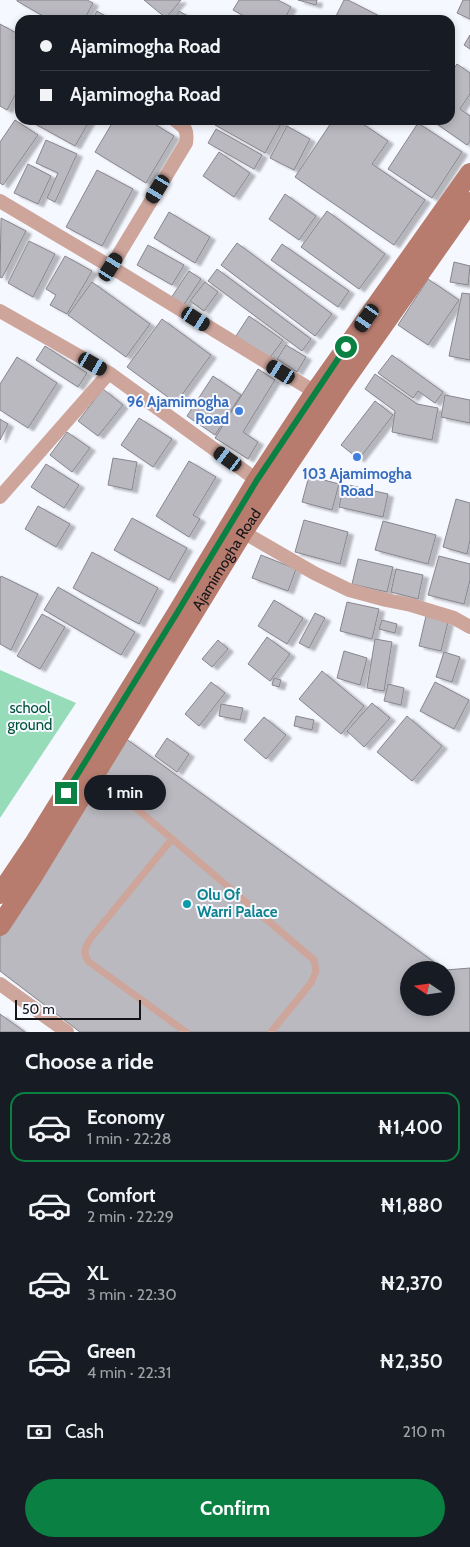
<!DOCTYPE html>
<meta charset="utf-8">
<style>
:root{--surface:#171b24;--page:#20242c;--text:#f1f3f6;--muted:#9ea1a6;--line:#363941;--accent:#0b8043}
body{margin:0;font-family:Cabin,sans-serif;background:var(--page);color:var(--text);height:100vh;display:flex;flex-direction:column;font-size:19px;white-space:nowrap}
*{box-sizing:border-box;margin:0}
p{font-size:16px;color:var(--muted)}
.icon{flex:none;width:28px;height:28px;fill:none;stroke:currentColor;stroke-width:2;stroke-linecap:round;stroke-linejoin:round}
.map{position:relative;height:1032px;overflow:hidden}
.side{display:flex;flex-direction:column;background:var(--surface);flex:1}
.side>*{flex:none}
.banner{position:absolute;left:15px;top:15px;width:440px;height:110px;border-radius:15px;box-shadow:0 2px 8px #0003;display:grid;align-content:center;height:110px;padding:0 25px;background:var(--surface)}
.needle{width:32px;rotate:283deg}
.buttons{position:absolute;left:400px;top:961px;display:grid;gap:10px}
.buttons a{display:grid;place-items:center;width:55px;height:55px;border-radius:50%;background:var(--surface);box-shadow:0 2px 8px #0003;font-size:25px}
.scale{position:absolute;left:15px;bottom:12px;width:126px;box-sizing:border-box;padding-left:5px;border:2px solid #151518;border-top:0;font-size:14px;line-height:18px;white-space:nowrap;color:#151518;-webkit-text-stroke:4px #f6f8ff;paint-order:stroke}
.end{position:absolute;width:22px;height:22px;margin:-11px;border:6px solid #0b8043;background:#fff;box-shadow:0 0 0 2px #fff}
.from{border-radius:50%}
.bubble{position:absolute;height:35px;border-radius:18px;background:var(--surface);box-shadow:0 2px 8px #0003;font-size:16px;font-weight:700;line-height:35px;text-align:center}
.car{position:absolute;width:15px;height:30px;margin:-15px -8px;border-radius:6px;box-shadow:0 0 4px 1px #0007;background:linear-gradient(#222 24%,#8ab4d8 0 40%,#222 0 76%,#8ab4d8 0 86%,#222 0)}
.banner b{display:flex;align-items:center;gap:18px;height:48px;font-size:19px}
.banner b+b{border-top:1px solid var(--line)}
.banner i{width:12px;height:12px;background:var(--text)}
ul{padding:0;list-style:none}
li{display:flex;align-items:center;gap:15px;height:70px;margin:0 10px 8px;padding:0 15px;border:2px solid transparent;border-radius:15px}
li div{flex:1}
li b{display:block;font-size:19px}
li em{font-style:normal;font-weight:700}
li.on{border-color:var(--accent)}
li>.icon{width:45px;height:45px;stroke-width:1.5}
h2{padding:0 25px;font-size:22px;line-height:60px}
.pay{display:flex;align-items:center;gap:12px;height:55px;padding:0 25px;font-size:19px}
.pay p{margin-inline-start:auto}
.cta{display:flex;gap:10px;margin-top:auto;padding:10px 25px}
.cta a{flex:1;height:58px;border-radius:30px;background:var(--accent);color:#fff;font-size:20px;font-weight:700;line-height:58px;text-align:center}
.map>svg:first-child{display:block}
</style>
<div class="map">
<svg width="470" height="1032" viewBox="0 0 470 1032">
<defs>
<filter id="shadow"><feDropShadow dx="5.5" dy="3" stdDeviation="1" flood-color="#0004"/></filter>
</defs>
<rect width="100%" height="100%" fill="#f6f8ff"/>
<!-- green -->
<path fill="#97dcb8" d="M0,670l76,33 -76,115z"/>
<!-- building -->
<path fill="#bab9bf" stroke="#87868c" filter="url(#shadow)" d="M17,0h70l6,3 -9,17h-34l-33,-19z
M144,0h37l-15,18z
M239,0h39l13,7 -7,13h-33l-18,-10z
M298,0h19l-1,5z
M344,0h4l39,20h-53z
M463,0h7v19l-13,-6z
M97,11l15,9h-20z
M179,11l15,9h-20z
M0,24l20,11v51l-13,24 -7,-4z
M470,35v14l-6,-4z
M457,64l13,9v21l-10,15 10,7v25l-3,4 -36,-25h19v-46z
M15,120l23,15 -35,50 -3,-2v-41z
M28,120h62l-15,26z
M114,120h34l26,16 -28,47 -51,-31z
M217,120h66l-18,33 -50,-28z
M333,120h24l31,21 -16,23 53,36 -31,45 -99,-68z
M418,123l44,29 -30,46 -44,-29z
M287,126l23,13 -16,31 -24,-12z
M216,129l46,26 -8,14 -46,-26z
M46,140l31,14 -22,48 -8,-4 11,-25 -22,-10z
M219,152l31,21 -16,24 -31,-21z
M28,164l23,12 -13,28 -24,-11z
M97,170l36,19 -31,57 -36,-19z
M285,194l31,22 -17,24 -30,-21z
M327,211l58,43 -26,35 -58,-42z
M169,212l41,25 -15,26 -41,-25z
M1,218l25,13 -24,47 -2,-1z
M29,241l26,13 -22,43 -25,-14z
M237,243l95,71 -17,22 -94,-71z
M282,244l67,47 -11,16 -67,-47z
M148,245l36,20 -12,20 -35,-20z
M65,256l27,15 -25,43 -17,-9 6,-10 -10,-6z
M454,262l16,4 -2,19 -18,-3z
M217,269l94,70 -9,12 -94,-70z
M189,271l12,8 -18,27 -12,-8z
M428,279l31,21 -31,45 -30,-20z
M92,282l58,42 -24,33 -58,-42z
M205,282l13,10 -14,19 -14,-10z
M462,293l8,1v66l-21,-4z
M249,316l34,24 -14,19 -33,-23z
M162,319l49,36 -35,48 -49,-36z
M286,345l20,12 -9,15 -20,-13z
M45,346l42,27 -9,14 -42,-27z
M392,355l51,37 -8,11 -17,-12 -5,7 -35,-25z
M17,357l40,26 -29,45 -28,-18v-26z
M258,369l17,11 -32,52 15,10 -10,17 -33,-21z
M375,374l42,30 21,4 -6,32 -40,-8 3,-21 -30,-22z
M213,376l28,19 -26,40 -28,-19z
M103,389l20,16 -25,31 -20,-15z
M445,395l25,5v23l-29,-6z
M375,401l18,14 -34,44 -18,-14z
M139,418l33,21 -19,28 -32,-22z
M0,419l8,5 -8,16z
M67,432l23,16 -18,24 -22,-17z
M113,458l24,4 -5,28 -24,-5z
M189,461l27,16 -23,38 7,4 -11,18 -33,-21z
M46,464l33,21 -15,23 -33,-21z
M309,476l30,8 -7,26 -30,-8z
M344,484l44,10 -5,23 -44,-10z
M456,499l14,4v37l-3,14 -24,-7z
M38,506l32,18 -14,23 -31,-18z
M132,518l55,30 -18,32 -55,-30z
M304,520l44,12 -8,32 -45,-12z
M383,521l53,14 -8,29 -53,-14z
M92,552l66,36 -19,36 -66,-36z
M261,555l35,14 -8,22 -36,-13z
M439,556l31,8v16l-6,24 -36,-9z
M358,559l35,8 -6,25 -35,-8z
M396,569l27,6 -5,24 -27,-7z
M1,576l37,18 -27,56 -11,-6v-65z
M58,587l77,45 -14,23 -77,-45z
M274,600l29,18 -16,26 -29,-18z
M347,602l32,7 -7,30 -32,-8z
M315,613l10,5 -16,30 -10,-5z
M42,614l23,13 -25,42 -23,-13z
M426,616l22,6 -7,29 -22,-5z
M382,620l15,4 -2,9 -16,-4z
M267,637l23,17 -20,27 -22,-17z
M375,639l17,3 -8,49 -17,-3z
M218,640l10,9 -16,18 -10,-8z
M344,651l23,7 -7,27 -23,-7z
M444,652l16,5 -8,25 -16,-5z
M322,671l42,35 -23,28 -42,-35z
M274,678l7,2 -2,7 -7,-2z
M211,682l14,11 -26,33 -14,-12z
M435,682l34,18 -15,29 -34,-18z
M388,684l16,4 -3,17 -17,-4z
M372,703l18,15 -26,29 -17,-16z
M221,704l22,4 -3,12 -21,-4z
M296,716l18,4 -2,10 -18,-4z
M407,716l35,30 -30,35 -35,-29z
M264,717l22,18 -20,24 -22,-19z
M125,738l320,232h-36v38h37v-38l24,-2v64h-390l-80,-61v-33z
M167,738l22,16 -12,18 -22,-16z
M0,1014l25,18h-25z"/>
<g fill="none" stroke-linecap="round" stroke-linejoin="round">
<!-- service -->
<path stroke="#cea59b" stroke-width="7" d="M96,774l218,186 2,11 -5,12 -40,49
M172,839l-81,99c-6,9 -9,15 -2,24l97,70"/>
<!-- minor -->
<path stroke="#cea59b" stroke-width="14" d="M0,201l111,66 204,125
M111,267l75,-124c2,-14 -1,-15 -11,-23
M0,311l109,62 148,107
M0,497l109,-124
M243,532l71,41 35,17 37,10 25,5 43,13 16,9
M0,984l67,48"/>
<!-- secondary -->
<g stroke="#b77c6e" stroke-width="20">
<path d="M0,894l35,-52 142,-229 80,-133 58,-88 155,-219"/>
<path id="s1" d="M0,926l31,-47 212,-347 99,-148 128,-182"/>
</g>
</g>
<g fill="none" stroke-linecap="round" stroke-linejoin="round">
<!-- route -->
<path stroke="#0b8043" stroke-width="6" d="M66,793l111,-180 80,-133 89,-133"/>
</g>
<!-- markers -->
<g fill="#3f7fe0" stroke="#f6f8ff" stroke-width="2">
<circle cx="239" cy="411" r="5"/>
<circle cx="357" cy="457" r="5"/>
</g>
<circle fill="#0f9aa8" stroke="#f6f8ff" stroke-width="2" cx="187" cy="904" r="5"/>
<g text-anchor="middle" stroke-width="4" stroke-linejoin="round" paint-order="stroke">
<!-- shop labels -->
<g font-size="15" font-weight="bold" fill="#366cbe" stroke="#f6f8ff" text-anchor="end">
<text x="229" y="407">96 Ajamimogha<tspan x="229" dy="17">Road</tspan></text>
<text x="357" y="479" text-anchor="middle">103 Ajamimogha<tspan x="357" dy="17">Road</tspan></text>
</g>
<!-- street labels -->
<g font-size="15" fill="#151518" stroke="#f6f8ff">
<text dy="5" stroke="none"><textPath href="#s1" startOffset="431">Ajamimogha Road</textPath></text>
</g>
<!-- park labels -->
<g font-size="15" fill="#015336" stroke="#f6f8ff">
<text x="30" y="713">school<tspan x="30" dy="17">ground</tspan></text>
</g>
<!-- culture labels -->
<g font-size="15" font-weight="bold" fill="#0d838f" stroke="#f6f8ff" text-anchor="start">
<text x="197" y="900">Olu Of<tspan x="197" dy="17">Warri Palace</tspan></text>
</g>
</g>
</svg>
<div class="buttons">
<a><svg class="needle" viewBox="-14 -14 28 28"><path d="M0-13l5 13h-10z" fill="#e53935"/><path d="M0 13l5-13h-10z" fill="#9ea1a6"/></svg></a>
</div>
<div class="scale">50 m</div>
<i class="end from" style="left:346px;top:347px"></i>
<i class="end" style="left:66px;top:793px"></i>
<div class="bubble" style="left:84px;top:775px;width:82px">1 min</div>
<i class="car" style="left:158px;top:189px;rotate:211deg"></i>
<i class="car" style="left:111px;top:267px;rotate:32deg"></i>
<i class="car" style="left:367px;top:318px;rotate:215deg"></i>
<i class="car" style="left:196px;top:319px;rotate:122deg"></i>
<i class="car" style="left:93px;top:364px;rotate:120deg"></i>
<i class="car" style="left:281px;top:372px;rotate:302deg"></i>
<i class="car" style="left:228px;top:459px;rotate:306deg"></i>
<div class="banner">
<b><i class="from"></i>Ajamimogha Road</b>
<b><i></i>Ajamimogha Road</b>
</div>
</div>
<section class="side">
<h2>Choose a ride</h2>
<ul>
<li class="on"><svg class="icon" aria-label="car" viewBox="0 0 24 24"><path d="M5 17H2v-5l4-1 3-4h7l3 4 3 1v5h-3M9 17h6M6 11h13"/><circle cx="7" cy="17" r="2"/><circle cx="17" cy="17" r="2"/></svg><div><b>Economy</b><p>1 min · 22:28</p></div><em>₦1,400</em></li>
<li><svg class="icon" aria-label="car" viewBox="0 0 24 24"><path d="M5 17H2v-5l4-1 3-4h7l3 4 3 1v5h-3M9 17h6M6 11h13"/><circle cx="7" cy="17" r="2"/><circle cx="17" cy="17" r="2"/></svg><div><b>Comfort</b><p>2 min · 22:29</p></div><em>₦1,880</em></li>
<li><svg class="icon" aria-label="car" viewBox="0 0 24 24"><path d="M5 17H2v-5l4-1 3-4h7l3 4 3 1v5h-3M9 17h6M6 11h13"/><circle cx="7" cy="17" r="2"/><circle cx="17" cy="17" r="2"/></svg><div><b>XL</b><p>3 min · 22:30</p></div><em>₦2,370</em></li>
<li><svg class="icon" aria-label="car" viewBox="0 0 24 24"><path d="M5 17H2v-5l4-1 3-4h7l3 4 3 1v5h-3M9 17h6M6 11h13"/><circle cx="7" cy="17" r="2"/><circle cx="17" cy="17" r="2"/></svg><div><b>Green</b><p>4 min · 22:31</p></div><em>₦2,350</em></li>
</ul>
<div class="pay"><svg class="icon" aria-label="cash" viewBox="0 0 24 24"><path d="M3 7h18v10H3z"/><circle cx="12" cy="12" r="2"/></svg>Cash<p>210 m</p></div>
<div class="cta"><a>Confirm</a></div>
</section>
